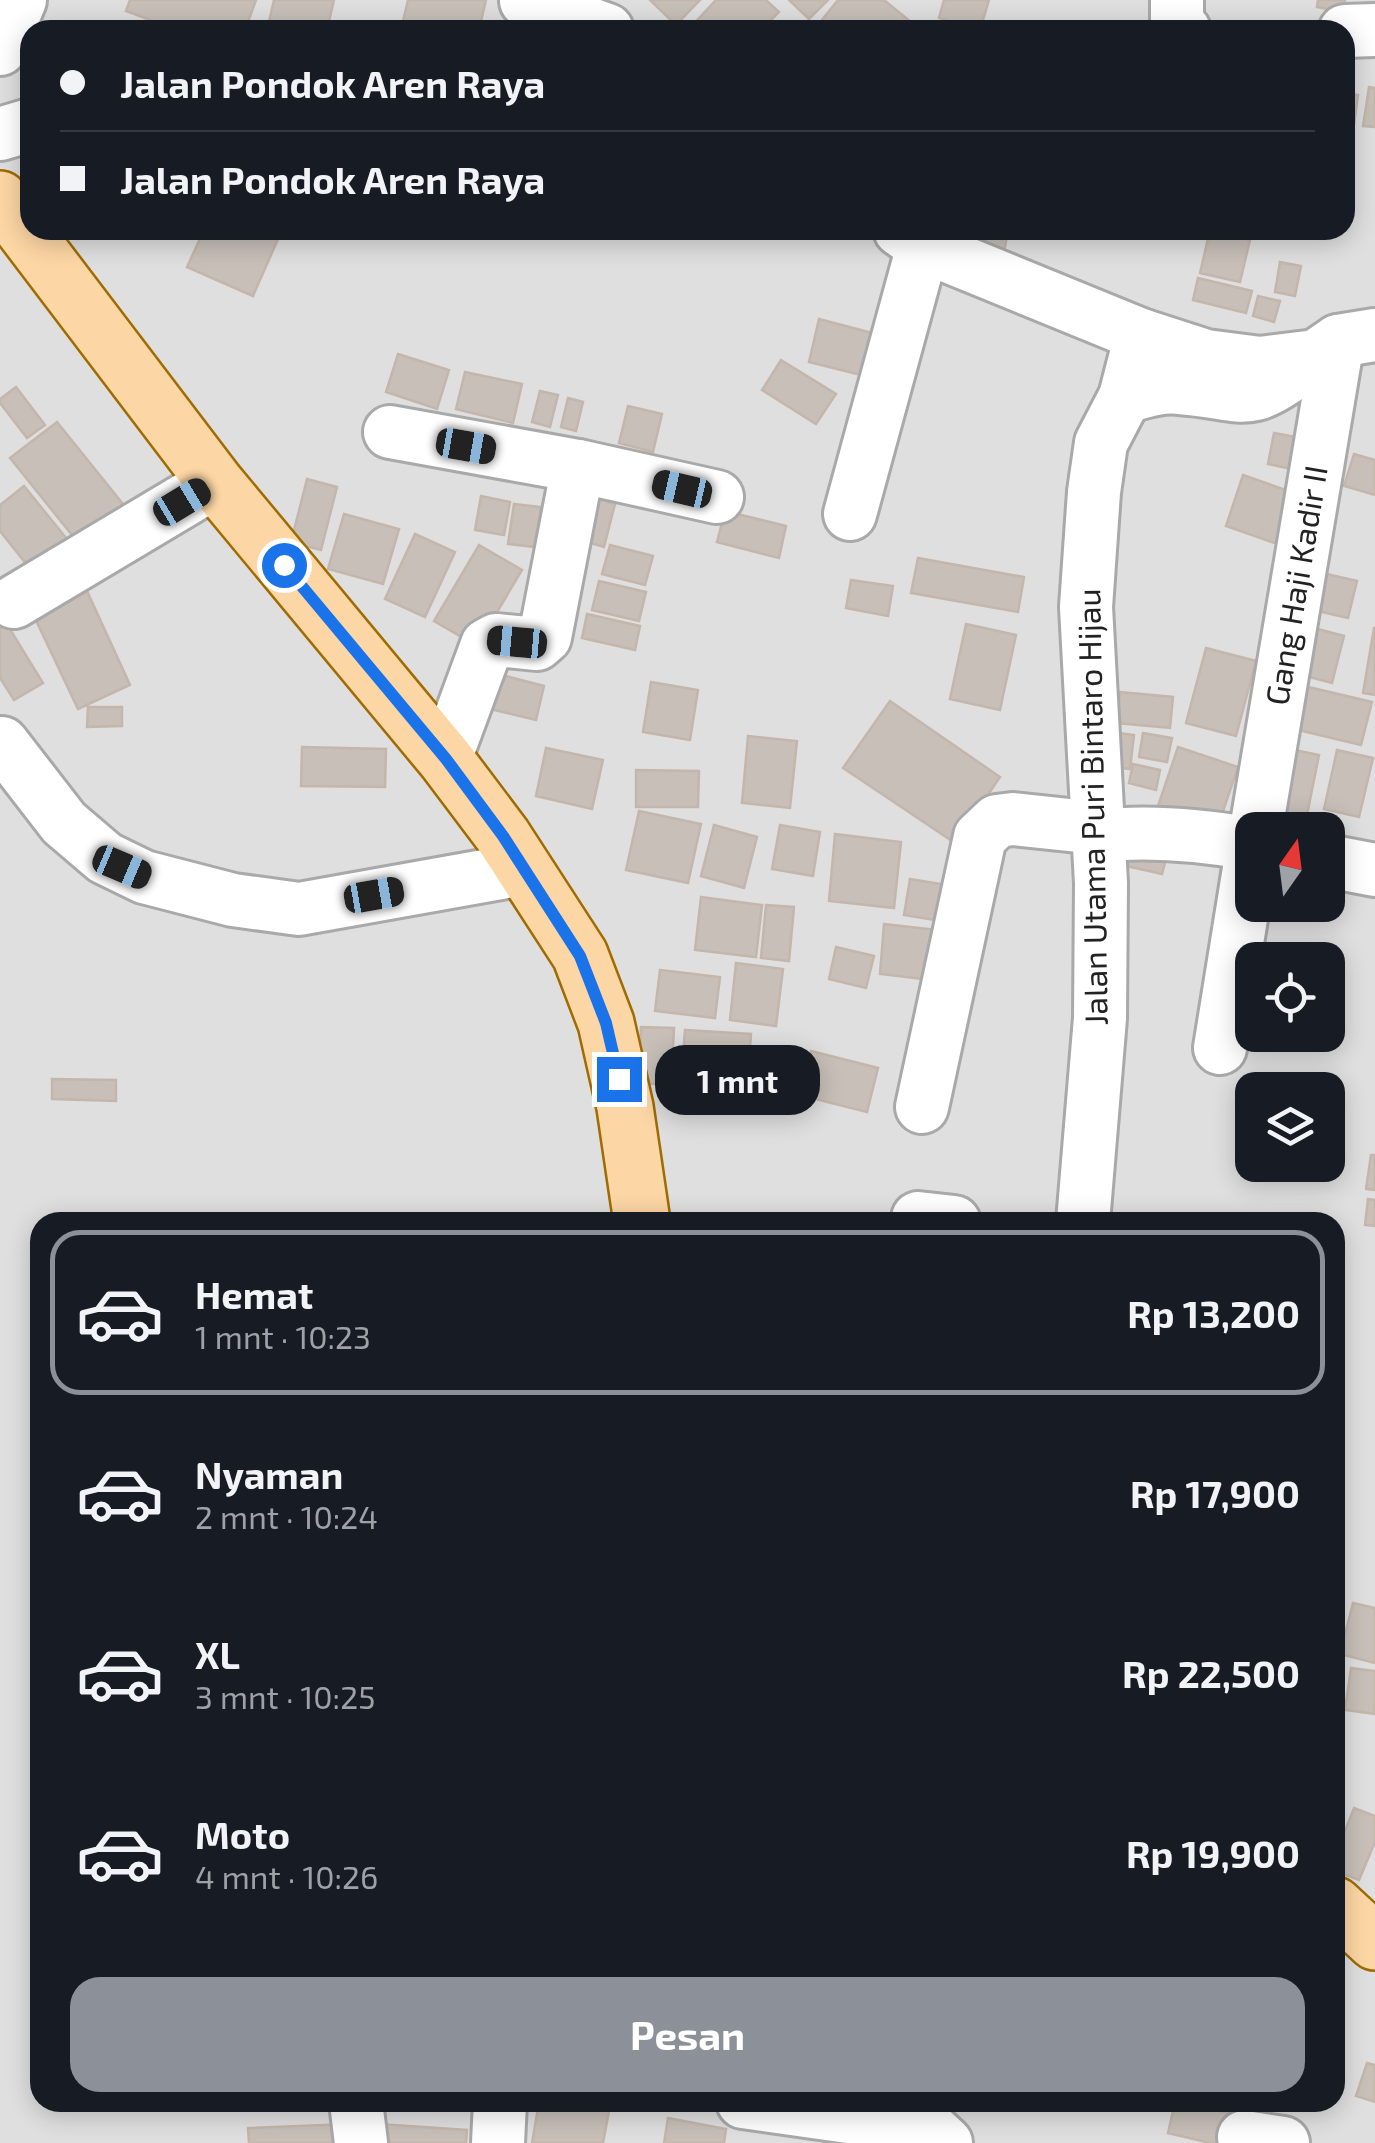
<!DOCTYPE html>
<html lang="id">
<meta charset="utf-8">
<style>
:root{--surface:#171b24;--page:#242831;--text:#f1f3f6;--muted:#9ea1a6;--line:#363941;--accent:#8c9099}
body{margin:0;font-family:"Exo 2",sans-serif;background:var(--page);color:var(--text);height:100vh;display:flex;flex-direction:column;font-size:38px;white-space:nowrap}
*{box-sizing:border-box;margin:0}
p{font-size:32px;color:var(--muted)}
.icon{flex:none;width:55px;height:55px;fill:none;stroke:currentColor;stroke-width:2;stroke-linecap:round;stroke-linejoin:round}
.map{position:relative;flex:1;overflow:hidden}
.drawer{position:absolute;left:30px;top:1212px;width:1315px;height:900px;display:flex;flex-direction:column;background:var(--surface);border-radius:30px;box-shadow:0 5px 25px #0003}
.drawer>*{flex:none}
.hud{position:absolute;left:20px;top:20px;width:1335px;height:220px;border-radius:30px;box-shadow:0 5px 25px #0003;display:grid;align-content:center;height:220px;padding:0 40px;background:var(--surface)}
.needle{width:65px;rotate:14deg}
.fabs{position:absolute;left:1235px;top:812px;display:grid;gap:20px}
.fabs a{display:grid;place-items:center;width:110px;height:110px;border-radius:20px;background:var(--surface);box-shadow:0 5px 25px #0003;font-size:50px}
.end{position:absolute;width:45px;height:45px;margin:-22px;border:12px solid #1a73e8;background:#fff;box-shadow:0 0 0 5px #fff}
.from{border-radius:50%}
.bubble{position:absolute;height:70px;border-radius:30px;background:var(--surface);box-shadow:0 5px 25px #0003;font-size:32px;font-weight:700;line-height:70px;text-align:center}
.car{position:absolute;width:30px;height:60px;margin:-30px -15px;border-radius:12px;box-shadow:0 0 8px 2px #0007;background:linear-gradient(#222 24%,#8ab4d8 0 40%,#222 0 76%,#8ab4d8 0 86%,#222 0)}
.hud b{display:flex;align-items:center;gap:35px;height:95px;font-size:38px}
.hud b+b{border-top:2px solid var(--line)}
.hud i{width:25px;height:25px;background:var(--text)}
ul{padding:18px 0 0;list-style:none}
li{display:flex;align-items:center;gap:30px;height:165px;margin:0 20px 15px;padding:0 20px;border:5px solid transparent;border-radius:30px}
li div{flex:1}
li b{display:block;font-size:38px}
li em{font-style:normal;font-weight:700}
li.on{border-color:var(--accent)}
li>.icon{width:90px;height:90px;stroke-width:1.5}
.button{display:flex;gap:20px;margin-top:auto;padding:20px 40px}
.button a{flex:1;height:115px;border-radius:30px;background:var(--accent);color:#fff;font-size:40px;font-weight:700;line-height:115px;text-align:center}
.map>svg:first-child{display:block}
</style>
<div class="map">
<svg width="1375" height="2143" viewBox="0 0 1375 2143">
<rect width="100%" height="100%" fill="#f2efe9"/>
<!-- residential -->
<path fill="#e0dfdf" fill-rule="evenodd" d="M0,0h1375v2143h-1375zM30,30h1315v200h-1315zM1252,830h76v75h-76zM1252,960h76v75h-76zM1252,1090h76v75h-76zM40,1222h1295v880h-1295z"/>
<!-- building -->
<path fill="#c7bfb8" stroke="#c4b6ab" stroke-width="2.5" d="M130,0h126l-11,30h-68l-51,-19z
M274,0h60l-7,30h-43l-16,-4z
M408,0h78l-7,30h-78z
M650,0h50l-24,25z
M716,0h50l13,12 -18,18h-73z
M789,0h39l-19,19z
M838,0h46l33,27 -2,3h-84l-10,-9z
M944,0h45l-9,30 -41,-12z
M1318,0h27l-2,12 -26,-5z
M1369,87l6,1v39l-12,-1z
M1345,93l13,2 -5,36 -8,-1z
M204,230h78l-29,66 -66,-29z
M985,230h23l-6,34 -22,-4z
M1210,230l40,10 -10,42 -40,-9z
M1280,262l21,4 -6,30 -20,-4z
M1198,278l54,13 -6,22 -53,-13z
M1258,296l22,5 -6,21 -21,-6z
M819,319l53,14 -11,42 -52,-13z
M398,354l51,16 -12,39 -51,-17z
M781,360l55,34 -20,30 -54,-34z
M465,372l57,12 -9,39 -57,-14z
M16,387l29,38 -18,13 -27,-35v-4z
M540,391l18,4 -8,32 -18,-5z
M568,398l15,4 -7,29 -15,-4z
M628,406l34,8 -9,38 -34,-9z
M57,422l74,92 -47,36 -74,-92z
M1274,433l33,6 -6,32 -33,-7z
M1354,454l21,6v35l-31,-9z
M1243,475l57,20 -17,51 -57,-20z
M307,479l30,8 -16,63 -30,-8z
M24,486l51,63 -37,30 -38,-48v-26z
M481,496l29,6 -6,33 -29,-5z
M588,496l27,8 -11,43 -28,-8z
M514,504l27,3 -6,40 -27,-3z
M725,511l61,15 -7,32 -62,-16z
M344,514l55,15 -16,55 -55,-15z
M415,534l40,18 -30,65 -40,-18z
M479,545l43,25 -45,76 -43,-25z
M610,545l43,11 -8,29 -43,-11z
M918,558l106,19 -6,35 -107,-19z
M1318,572l39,9 -9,37 -39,-9z
M851,580l42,6 -5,30 -42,-8z
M599,581l47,11 -7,29 -47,-11z
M87,591l43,94 -52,24 -44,-93z
M0,613l43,70 -29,17 -14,-22z
M587,614l53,12 -5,24 -53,-12z
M966,624l50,11 -16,75 -50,-11z
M1310,627l34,9 -12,47 -34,-9z
M1374,628h1v67l-12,-2z
M1206,648l50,13 -20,75 -50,-13z
M494,673l50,13 -8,34 -50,-12z
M651,682l47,8 -8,50 -47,-8z
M1300,685l72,17 -11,43 -71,-17z
M1120,692l53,5 -3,31 -53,-5z
M890,701l110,76 -45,66 -112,-75z
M88,707h34v19l-35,1z
M1104,731l30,4 -4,34 -31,-4z
M1143,733l29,5 -5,24 -28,-5z
M748,736l49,5 -7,67 -48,-5z
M302,747l84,2 -1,38 -84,-1z
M1178,747l60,20 -20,59 -60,-20z
M1280,747l39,8 -15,75h-31z
M546,748l57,12 -11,49 -56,-13z
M1337,750l36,8 -14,59 -35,-8z
M1133,764l27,6 -4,20 -27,-7z
M636,770l63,1 -1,36h-62z
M639,811l62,13 -13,59 -62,-13z
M714,825l43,12 -13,51 -43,-12z
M780,825l40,7 -7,44 -41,-7z
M835,834l66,8 -7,66 -65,-7z
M1129,835l41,9 -8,30 -40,-9z
M910,879l49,8 -5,36 -50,-8z
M701,897l61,8 -6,52 -61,-7z
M766,905l28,2 -5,54 -28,-3z
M884,924l54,6 -6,50 -52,-6z
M836,947l38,9 -8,32 -37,-9z
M736,963l47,6 -7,57 -46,-6z
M660,970l60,7 -5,41 -60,-7z
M641,1027l33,1 -3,57 -32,-2z
M685,1030l66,4 -4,53 -66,-4z
M811,1051l67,17 -11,44 -67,-17z
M52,1079l64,1v21l-64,-2z
M1371,1155h4v35l-9,-1z
M1368,1199l7,1v26l-10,-1z
M1353,1603l22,5v55l-35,-9z
M1335,1664h8v23h-8z
M1351,1668l24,3v43l-30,-4z
M1354,1808l21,8v26l-16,38 -24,-9v-15z
M1367,2063l8,2v37l-19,-6z
M539,2102h25l45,9 -6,32h-71z
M1175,2102l60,12 -7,29h-18l-42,-10z
M668,2118l58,11 -2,14h-60z
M348,2124l1,19h-100l-1,-15z
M379,2124l88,6 -1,13h-88z"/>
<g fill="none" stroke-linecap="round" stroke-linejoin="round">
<!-- minor casing -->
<g stroke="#a9a9a9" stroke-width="58">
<g id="minor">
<path d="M1177,0v25l7,5"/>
<path d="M526,1l81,29"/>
<path d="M1345,31l30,-1"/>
<path d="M0,49l20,-49"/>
<path d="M0,134l30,-9"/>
<path d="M900,230l23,16 218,89 65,21 54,7 56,-7 22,-15 37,-6"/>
<path d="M1125,397c18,-5 35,-11 54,-9 64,4 66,24 124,-22"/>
<path d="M390,432l188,34 -33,171 -8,7 -41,-4 -9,5 -42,114"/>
<path d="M578,466l139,31"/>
<path d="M850,514l73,-268"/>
<path d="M14,602l201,-120"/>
<path d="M2,743l62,80 41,35 39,19 89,23 66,9 224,-40"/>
<path id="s1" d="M1256,830l82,-489"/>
<path d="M1098,836c52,-6 103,-1 154,8"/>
<path d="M1328,861l47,9"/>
<path d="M1220,1048l32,-198"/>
<path d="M922,1107l58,-270 17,-16 16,-2 84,9"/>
<path d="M918,1218l36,4"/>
<path d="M1083,1222l17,-204 1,-135 -15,-276 8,-115 7,-49 24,-46 16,-62"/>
<path d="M356,2102l5,41"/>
<path d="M743,2102l169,24 21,5 13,12"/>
<path d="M1244,2137l39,6"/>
<path d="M498,2143l2,-41"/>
</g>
</g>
<!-- major casing -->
<g stroke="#a06b00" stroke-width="60">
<path id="major" d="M0,199l215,283 230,277 58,77 77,119 26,68 19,84 17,115
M1335,1905l40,37"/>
</g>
<!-- minor -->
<use href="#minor" stroke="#fff" stroke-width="52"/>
<!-- major -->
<use href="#major" stroke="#fcd6a4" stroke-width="55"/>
</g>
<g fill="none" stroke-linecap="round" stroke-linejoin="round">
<!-- route -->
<path stroke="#1a73e8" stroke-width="12" d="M284,565l162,194 57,77 77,120 26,67 13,56"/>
</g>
<g text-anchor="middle" stroke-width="8" stroke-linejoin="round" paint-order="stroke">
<!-- street labels -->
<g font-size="32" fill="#222" stroke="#fff">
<text dy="11" stroke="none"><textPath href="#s1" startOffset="248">Gang Haji Kadir II</textPath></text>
<text transform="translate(1093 807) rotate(-91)" y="11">Jalan Utama Puri Bintaro Hijau</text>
</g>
</g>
</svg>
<div class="fabs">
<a><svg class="needle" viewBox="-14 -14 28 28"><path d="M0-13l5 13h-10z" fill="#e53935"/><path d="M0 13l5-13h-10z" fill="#9ea1a6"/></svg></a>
<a><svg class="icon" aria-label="locate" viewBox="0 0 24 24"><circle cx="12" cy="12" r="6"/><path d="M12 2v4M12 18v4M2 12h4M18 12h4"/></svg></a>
<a><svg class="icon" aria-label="layers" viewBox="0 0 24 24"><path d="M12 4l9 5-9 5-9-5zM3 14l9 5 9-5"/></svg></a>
</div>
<i class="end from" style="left:284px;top:565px"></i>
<i class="end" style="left:619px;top:1079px"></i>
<div class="bubble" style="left:655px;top:1045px;width:165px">1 mnt</div>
<i class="car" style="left:466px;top:446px;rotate:100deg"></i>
<i class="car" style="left:682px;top:489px;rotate:283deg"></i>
<i class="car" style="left:182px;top:502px;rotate:59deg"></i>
<i class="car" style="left:517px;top:642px;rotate:275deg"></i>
<i class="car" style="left:122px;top:867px;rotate:113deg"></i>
<i class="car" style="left:374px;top:895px;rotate:80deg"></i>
<div class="hud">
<b><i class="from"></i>Jalan Pondok Aren Raya</b>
<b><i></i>Jalan Pondok Aren Raya</b>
</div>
<section class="drawer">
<ul>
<li class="on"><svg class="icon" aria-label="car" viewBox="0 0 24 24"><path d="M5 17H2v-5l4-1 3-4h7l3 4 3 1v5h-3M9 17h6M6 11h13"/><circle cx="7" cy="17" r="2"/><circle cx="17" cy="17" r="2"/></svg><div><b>Hemat</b><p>1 mnt · 10:23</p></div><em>Rp 13,200</em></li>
<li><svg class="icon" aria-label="car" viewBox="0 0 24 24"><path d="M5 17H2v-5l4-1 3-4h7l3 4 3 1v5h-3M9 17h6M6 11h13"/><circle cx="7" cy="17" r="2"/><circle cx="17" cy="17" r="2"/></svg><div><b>Nyaman</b><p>2 mnt · 10:24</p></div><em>Rp 17,900</em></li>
<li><svg class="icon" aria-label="car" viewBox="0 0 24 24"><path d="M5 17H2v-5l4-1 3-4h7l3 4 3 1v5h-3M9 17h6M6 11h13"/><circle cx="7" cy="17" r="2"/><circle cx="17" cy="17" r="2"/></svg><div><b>XL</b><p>3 mnt · 10:25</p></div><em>Rp 22,500</em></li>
<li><svg class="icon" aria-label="car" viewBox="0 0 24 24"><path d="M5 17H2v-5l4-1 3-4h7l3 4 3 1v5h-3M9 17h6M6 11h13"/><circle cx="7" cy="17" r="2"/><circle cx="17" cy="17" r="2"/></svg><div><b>Moto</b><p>4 mnt · 10:26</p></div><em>Rp 19,900</em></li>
</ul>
<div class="button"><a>Pesan</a></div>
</section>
</div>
